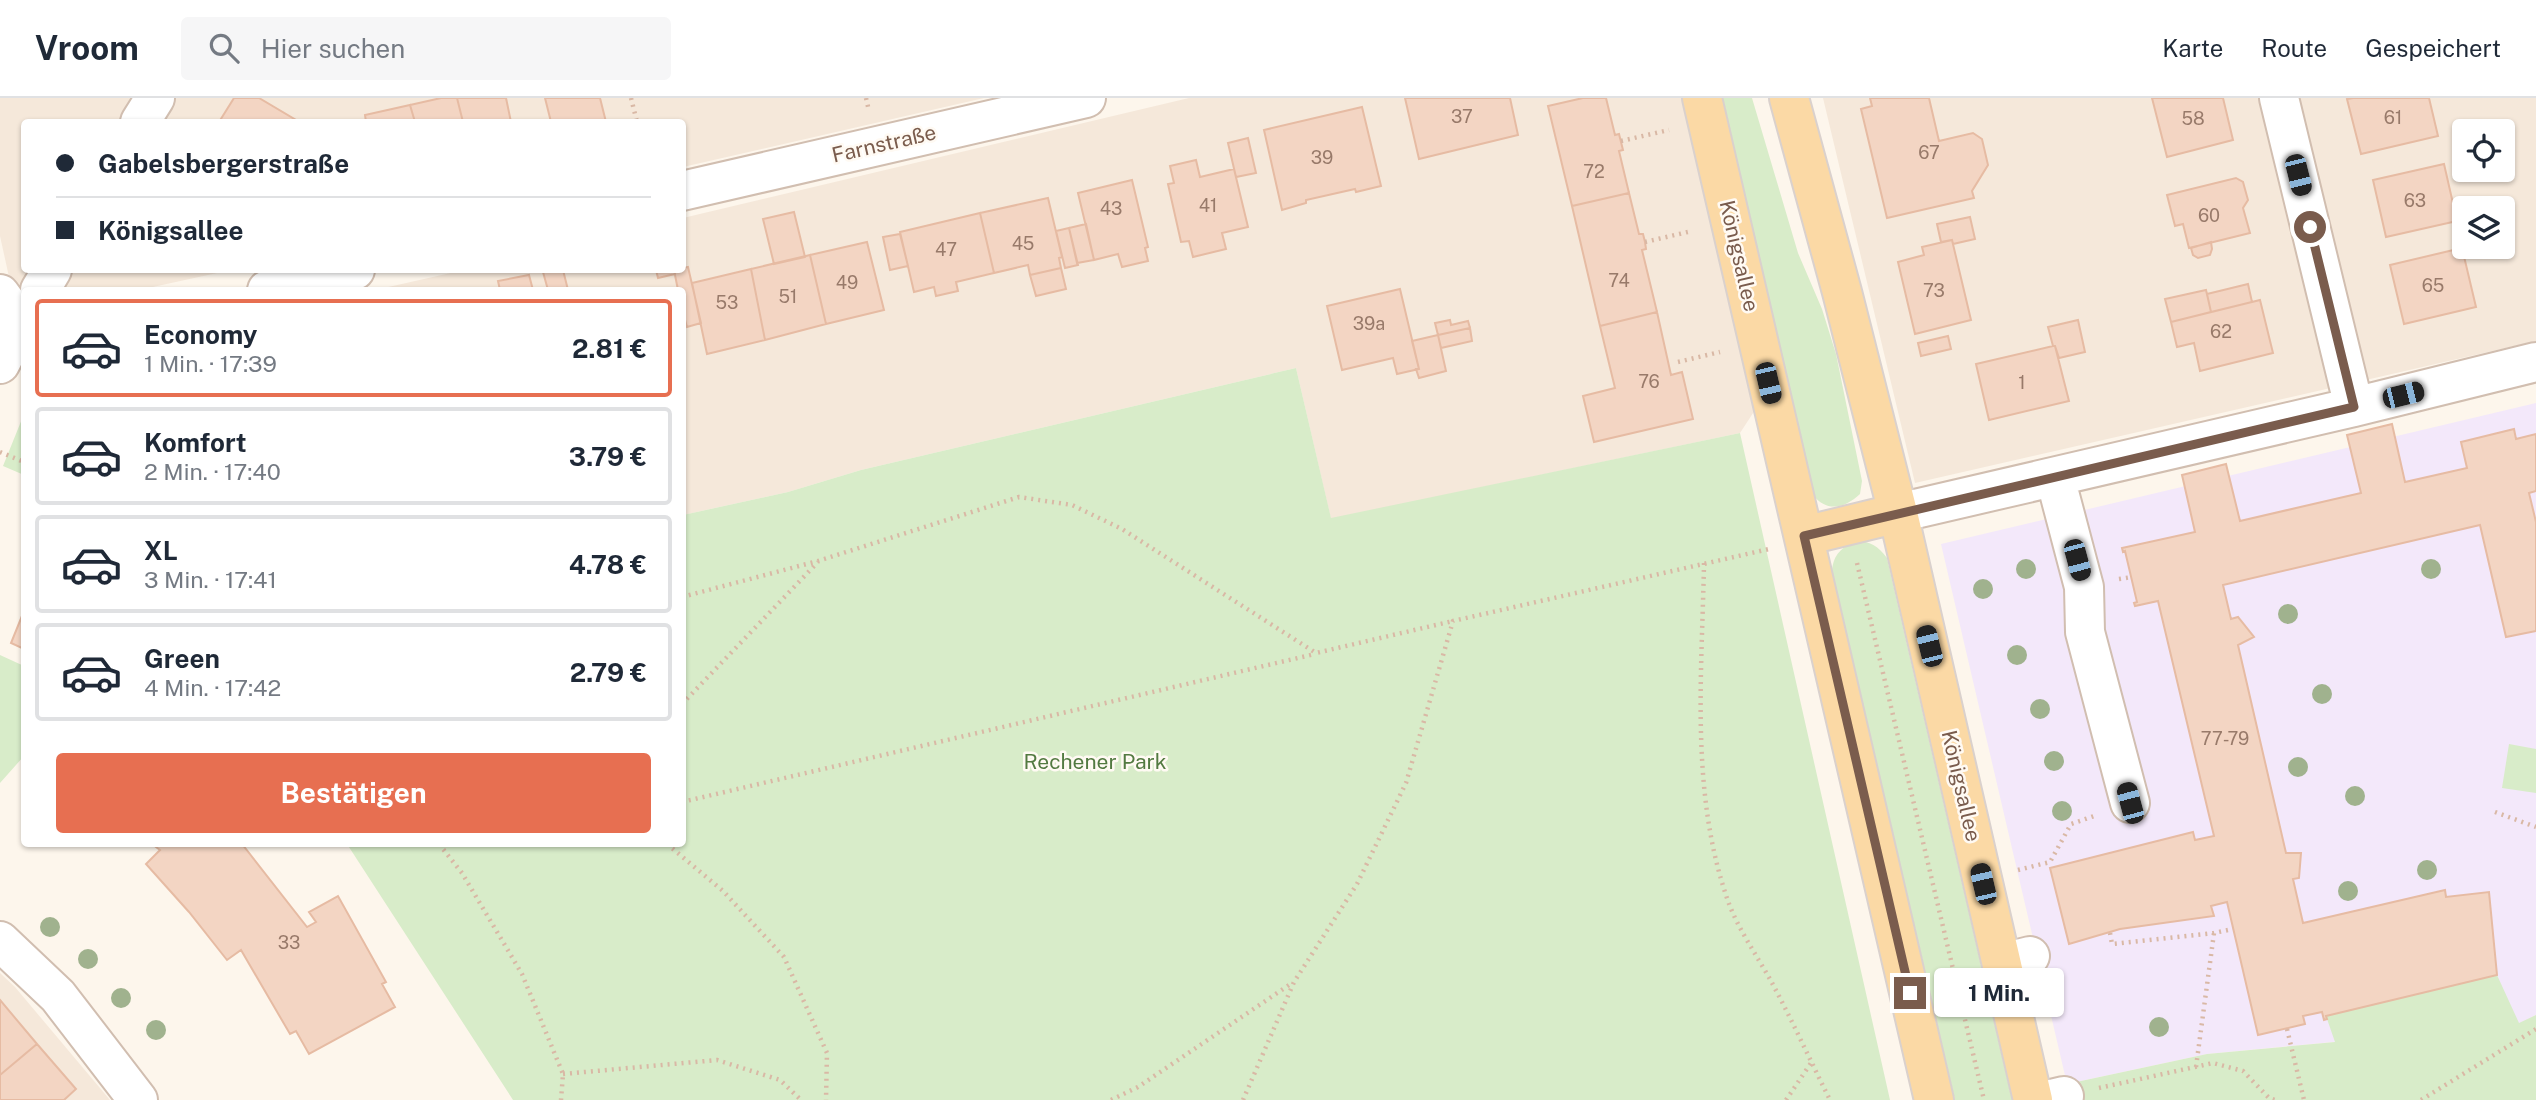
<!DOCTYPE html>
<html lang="de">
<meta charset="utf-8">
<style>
:root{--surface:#fff;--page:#f6f6f7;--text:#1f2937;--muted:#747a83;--line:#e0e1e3;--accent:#e76f51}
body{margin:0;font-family:"Public Sans",sans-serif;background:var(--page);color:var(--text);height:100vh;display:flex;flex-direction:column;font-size:26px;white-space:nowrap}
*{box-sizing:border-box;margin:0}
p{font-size:23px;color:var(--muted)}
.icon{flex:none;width:38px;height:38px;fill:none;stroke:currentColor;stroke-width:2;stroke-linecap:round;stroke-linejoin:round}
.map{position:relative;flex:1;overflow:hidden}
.side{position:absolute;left:21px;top:189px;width:665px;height:560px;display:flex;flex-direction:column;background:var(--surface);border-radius:7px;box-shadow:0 2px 5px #0004}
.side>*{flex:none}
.top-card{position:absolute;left:21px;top:21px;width:665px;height:154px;border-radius:7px;box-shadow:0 2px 5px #0004;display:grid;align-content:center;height:154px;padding:0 35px;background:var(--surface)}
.buttons{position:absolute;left:2452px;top:21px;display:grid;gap:14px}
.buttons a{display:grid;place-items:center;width:63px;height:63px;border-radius:7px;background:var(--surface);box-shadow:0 2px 5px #0004;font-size:35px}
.end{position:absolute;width:32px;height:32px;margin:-16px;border:9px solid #7a5c4d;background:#fff;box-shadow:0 0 0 4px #fff}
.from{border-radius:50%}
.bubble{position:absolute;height:49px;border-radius:7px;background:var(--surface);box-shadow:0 2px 5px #0004;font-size:23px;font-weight:700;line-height:49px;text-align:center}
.car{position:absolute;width:21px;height:42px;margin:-21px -10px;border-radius:9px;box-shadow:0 0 5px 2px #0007;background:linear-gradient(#222 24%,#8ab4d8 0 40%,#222 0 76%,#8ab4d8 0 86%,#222 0)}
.top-card b{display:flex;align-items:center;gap:24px;height:66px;font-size:26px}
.top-card b+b{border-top:2px solid var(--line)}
.top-card i{width:18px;height:18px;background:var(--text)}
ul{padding:12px 0 0;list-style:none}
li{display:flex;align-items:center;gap:21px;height:98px;margin:0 14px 10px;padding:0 21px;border:4px solid var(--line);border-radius:7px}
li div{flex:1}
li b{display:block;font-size:26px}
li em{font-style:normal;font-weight:700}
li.selected{border-color:var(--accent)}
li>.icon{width:63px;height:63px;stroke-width:1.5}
.cta{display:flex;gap:14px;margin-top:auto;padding:14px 35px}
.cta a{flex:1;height:80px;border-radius:7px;background:var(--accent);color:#fff;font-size:28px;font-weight:700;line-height:80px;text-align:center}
header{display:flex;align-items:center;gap:42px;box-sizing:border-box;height:98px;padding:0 35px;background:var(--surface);border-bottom:2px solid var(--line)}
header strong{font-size:33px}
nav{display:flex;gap:38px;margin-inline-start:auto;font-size:24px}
.search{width:490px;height:63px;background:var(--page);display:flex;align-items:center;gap:18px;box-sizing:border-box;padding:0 24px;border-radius:7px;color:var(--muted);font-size:26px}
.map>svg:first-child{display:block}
</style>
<header>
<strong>Vroom</strong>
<div class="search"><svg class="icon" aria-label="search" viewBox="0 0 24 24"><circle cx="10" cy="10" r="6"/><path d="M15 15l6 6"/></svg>Hier suchen</div>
<nav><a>Karte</a><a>Route</a><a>Gespeichert</a></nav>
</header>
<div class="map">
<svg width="2536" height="1002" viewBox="0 0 2536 1002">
<rect width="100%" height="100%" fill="#fdf6ec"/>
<!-- residential -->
<path fill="#f5e8da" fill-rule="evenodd" d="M0,0h984l-301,69 -1,-45h-658v148h207l-92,20h-115l-6,28 -18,-82z
M1189,0h493l75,309 -17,26 -409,86 -35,-151 -435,102 -73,22 -105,23 -1,-225h-307l89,-20h218l1,-52z
M1823,0h713v243l-621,142zM2464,33h38v39h-38zM2464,110h38v39h-38z
M0,875l15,14 95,113h-110z"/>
<!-- education -->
<path fill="#f3e8fa" d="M2536,305v612l-17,9 -312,30 -140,30 -126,-540z"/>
<!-- green -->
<path fill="#d8ecc9" d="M1723,0h29l46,155 24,56 14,45 26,127 -2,13c-15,14 -33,19 -47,1z
M1296,270l35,150 409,-85 150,667h-1377l-166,-256h335l1,-329 105,-23 73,-22z
M24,316v61l-21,-9z
M1856,443c14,0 22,5 31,17l125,542h-57l-123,-530c2,-16 9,-22 24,-29z
M0,557l24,11v90l-24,27z
M2509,646l27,5v44l-34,-5z
M2445,792l2,7 42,-5 8,83 22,48 17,-8v85h-465l-4,-16 140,-30 128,-12 -8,-23 -23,-96z"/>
<!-- building -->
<path fill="#f3d5c3" stroke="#e6bba3" stroke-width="2" d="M234,0h25l37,22 -2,2h-75z
M441,0h16l6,24h-48l-5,-17z
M457,0h49l5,24h-48z
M545,0h55l6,24h-55z
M1405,0h105l8,37 -99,24z
M1583,0h23l9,37 4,-1 4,16 -4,1 10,42 -57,13 -24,-100z
M1870,0h59l10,43 34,-8 9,6 6,26 -16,26 2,7 -87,20 -26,-109 11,-3z
M2152,0h71l10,42 -66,17z
M2353,0h76l9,38 -77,18 -14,-55z
M410,7l5,17h-49l-1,-7z
M1362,9l19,79 -25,6 -1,-3 -49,11v3l-24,7 -18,-80z
M1248,40l8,35 -20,4 -8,-34z
M1196,62l4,17 34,-8 14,58 -26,6 4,16 -33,8 -4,-16 -8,1 -13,-58 6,-1 -4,-17z
M2444,66l13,57 -71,16 -13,-57z
M2236,80l7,4 5,18 -5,8 7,25 -61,15 -6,-24 -8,2 -8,-31z
M1132,82l16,67 -3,1 3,13 -26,6 -4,-13 -24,6 -16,-67z
M1629,95l10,41h4l2,8 1,7 -4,1 15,62 -57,14 -28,-120z
M1048,100l14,59 -3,1 2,10 -31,7 -2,-10 -34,8 -14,-60z
M794,114l11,45 -31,7 -11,-45z
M980,115l14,60 -38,9 2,9 -22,5 -2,-9 -20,5 -14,-60z
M1970,119l5,22 -22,5 -1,-4 -11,2 -4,-18z
M1086,126l8,36 -17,3 -8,-35z
M1069,130l9,37 -13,3 -9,-37z
M900,136l8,32 -18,4 -7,-33z
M1952,142l19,80 -56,14 -17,-72 26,-7 -2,-8z
M867,144l17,68 -58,14 -16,-69z
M2211,144l1,7 -2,6 -12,3 -5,-3 -2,-7z
M2462,150l14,59 -72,17 -14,-59z
M810,157l16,69 -61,16 -14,-71z
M688,169l13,56 -14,4 -5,-18v-19h-4l-4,-20z
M1061,170l5,21 -30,7 -6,-21z
M751,171l14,71 -58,14 -15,-71z
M555,172h8l5,20h-20l-5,-18z
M656,172h18l1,4 -17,4z
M529,177l4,15h-33l-2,-9z
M2248,186l4,18 -41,10 -4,-18z
M1400,191l19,80 -22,5 -4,-16 -51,12 -15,-64z
M2206,192l5,22 -40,10 -6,-23z
M2260,202l13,53 -73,18 -6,-28 -17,4 -6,-25z
M1657,214l14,63 11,-3 11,47 -99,23 -11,-46 32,-8 -15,-62z
M1450,222l1,5 17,-4 2,7 -32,7 -3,-12z
M2078,222l7,32 -26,6 -4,-12h-2l-5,-19z
M1470,230l2,13 -31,7 -3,-13z
M1438,237l8,36 -27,7 -3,-9h3l-7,-28z
M1948,238l3,13 -30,7 -3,-13z
M2053,248h2l14,55 -80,19 -13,-56z
M2392,326l13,58 62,-14 -6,-26 53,-13 2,10 20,-5v57l-7,2 7,29v109l-30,6 -26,-112 -257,60 8,34 7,-2 16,20 -16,8 48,208h15l-2,25 -6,1 10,44 142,-33 1,7 43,-5 8,83 -171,41 1,3 -3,1 -2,-8 -19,4 2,8 -47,11 -31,-133 -16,4 3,10 -94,13 -51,15 -19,-76 143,-36 2,8 19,-4 -56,-235 -23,5 -1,-3 3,-1 -12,-51 -2,1 -1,-4 73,-16 -13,-57 44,-11 14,57 121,-28 -14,-58z
M24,513v38l-13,-6z
M152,746h90l65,83 9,-5 -7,-10 29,-16 48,86 -4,2 13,23 -86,47 -13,-23 -6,3 -49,-84 -14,10 -38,-48 -43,-48 14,-14z
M0,902l37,44 -37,31z
M37,946l39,45 -12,11h-64v-25z"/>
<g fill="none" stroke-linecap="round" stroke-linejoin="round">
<!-- minor casing -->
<g stroke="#d1beb0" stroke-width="42">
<path id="minor" d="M2279,0l75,309
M140,24l15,-24
M682,93l404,-93
M40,192l12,-20
M267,192l88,-20
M0,196l21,29
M0,266l24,-46
M2055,379l29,110 1,45 45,171
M1898,415l456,-106 182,-45
M0,843l58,55 80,104
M2002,865l28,-7
M2047,1002l17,-4"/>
</g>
<!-- major casing -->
<g stroke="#dad1cd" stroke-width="42">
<path id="major" d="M1702,0l232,1002
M1789,0l53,194 56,221 135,587
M1804,438l94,-23"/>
</g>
<!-- path -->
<path stroke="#d9b8a5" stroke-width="4.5" stroke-dasharray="2 5" stroke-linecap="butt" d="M631,0l6,24
M866,0l3,13
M1621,43l48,-11
M1645,144l47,-11
M1678,264l42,-10
M0,354l24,10
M1704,465c-2,112 -14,230 24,338 9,26 29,55 43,80 21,39 39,79 59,119
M1857,465l127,537
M2119,481l13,-2
M682,499l136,-36 201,-64 53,8 50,24 194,124 137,-32
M682,606l136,-142
M682,704l633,-148
M2495,714l41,15
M439,746l23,29 60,101 41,100 -2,26
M667,746l56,47 61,66 43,96 -1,47
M2018,772l32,-8 21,-38 26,-9
M2110,835l2,11 102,-11 19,-4
M2287,931l17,71
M2196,969l18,-134
M563,976l154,-14 63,20 21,20
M2099,990l114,-25 30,8 26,27 6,2
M1111,1002l27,-13 154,-104
M1243,1002l51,-118 63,-98 49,-101 47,-162 316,-72
M1786,1002l25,-37
M2421,1002l115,-71"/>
<!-- minor -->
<use href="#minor" stroke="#fff" stroke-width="38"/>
<!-- major -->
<use href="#major" stroke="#fbd9a5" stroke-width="38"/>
</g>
<!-- trees -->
<g fill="#a0b28e">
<circle cx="2026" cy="471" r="10"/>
<circle cx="2431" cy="471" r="10"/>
<circle cx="1983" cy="491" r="10"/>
<circle cx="2288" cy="516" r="10"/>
<circle cx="2017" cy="557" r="10"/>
<circle cx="2322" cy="596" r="10"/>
<circle cx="2040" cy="611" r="10"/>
<circle cx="2054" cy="663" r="10"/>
<circle cx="2298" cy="669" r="10"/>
<circle cx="2355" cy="698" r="10"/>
<circle cx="2062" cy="713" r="10"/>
<circle cx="2427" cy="772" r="10"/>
<circle cx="2348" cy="793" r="10"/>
<circle cx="50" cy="829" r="10"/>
<circle cx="88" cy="861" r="10"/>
<circle cx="121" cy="900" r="10"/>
<circle cx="2159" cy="929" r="10"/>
<circle cx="156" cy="932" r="10"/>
</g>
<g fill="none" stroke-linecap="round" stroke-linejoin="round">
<!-- route -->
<path stroke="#7a5c4d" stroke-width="9" d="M1910,895l-106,-457 550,-129 -44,-180"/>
</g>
<g text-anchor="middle" stroke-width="5" stroke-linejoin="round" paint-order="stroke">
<!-- number labels -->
<g font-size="18" fill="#987a6a">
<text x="1462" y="25">37</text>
<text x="2393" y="26">61</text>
<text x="2193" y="27">58</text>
<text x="1929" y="61">67</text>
<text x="1322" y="66">39</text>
<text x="1594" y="80">72</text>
<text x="2415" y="109">63</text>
<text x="1208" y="114">41</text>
<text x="1111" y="117">43</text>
<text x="2209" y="124">60</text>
<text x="1023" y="152">45</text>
<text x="946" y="158">47</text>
<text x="1619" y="189">74</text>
<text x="847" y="191">49</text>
<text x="2433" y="194">65</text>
<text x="1934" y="199">73</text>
<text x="788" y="205">51</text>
<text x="727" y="211">53</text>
<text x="1369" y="232">39a</text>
<text x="2221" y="240">62</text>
<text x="1649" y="290">76</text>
<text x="2022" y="291">1</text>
<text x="2225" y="647">77-79</text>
<text x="289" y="851">33</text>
</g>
<!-- street labels -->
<g font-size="21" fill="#7a5c4d" stroke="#fffaf3">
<text transform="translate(884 46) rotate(-13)" y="7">Farnstraße</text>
<text transform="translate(1739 158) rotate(77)" y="7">Königsallee</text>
<text transform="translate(1961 688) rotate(77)" y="7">Königsallee</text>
</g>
<!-- park labels -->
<g font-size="21" fill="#537a41" stroke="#fffaf3">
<text x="1095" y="671">Rechener Park</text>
</g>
</g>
</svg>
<div class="buttons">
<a><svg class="icon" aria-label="locate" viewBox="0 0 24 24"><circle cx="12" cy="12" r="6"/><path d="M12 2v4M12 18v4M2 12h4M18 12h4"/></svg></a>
<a><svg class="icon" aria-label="layers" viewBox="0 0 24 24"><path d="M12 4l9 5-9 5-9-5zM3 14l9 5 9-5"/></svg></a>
</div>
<i class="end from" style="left:2310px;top:129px"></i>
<i class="end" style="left:1910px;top:895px"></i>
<div class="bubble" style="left:1934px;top:870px;width:130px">1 Min.</div>
<i class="car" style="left:2298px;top:77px;rotate:166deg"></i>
<i class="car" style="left:1768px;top:285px;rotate:167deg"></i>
<i class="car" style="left:2403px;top:297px;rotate:76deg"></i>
<i class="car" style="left:2077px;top:462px;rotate:165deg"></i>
<i class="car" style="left:1929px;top:548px;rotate:346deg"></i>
<i class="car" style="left:2130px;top:705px;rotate:345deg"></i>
<i class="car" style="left:1983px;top:786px;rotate:347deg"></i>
<div class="top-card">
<b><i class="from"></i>Gabelsbergerstraße</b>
<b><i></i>Königsallee</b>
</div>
<section class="side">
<ul>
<li class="selected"><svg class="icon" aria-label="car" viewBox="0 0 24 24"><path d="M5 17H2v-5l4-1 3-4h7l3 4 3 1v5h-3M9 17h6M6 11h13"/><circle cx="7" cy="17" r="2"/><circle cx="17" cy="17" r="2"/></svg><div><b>Economy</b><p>1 Min. · 17:39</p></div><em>2.81 €</em></li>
<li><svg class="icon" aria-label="car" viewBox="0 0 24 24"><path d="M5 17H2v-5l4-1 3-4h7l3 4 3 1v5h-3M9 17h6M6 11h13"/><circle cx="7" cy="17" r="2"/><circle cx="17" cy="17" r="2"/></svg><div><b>Komfort</b><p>2 Min. · 17:40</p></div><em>3.79 €</em></li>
<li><svg class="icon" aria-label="car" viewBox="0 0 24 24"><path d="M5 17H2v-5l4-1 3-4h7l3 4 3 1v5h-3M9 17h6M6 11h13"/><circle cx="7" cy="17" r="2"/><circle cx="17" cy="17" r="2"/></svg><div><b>XL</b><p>3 Min. · 17:41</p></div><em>4.78 €</em></li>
<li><svg class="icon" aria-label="car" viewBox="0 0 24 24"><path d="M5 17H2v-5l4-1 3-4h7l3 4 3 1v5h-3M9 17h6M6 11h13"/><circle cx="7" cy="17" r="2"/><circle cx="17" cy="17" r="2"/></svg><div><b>Green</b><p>4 Min. · 17:42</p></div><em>2.79 €</em></li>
</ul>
<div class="cta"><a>Bestätigen</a></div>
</section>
</div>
